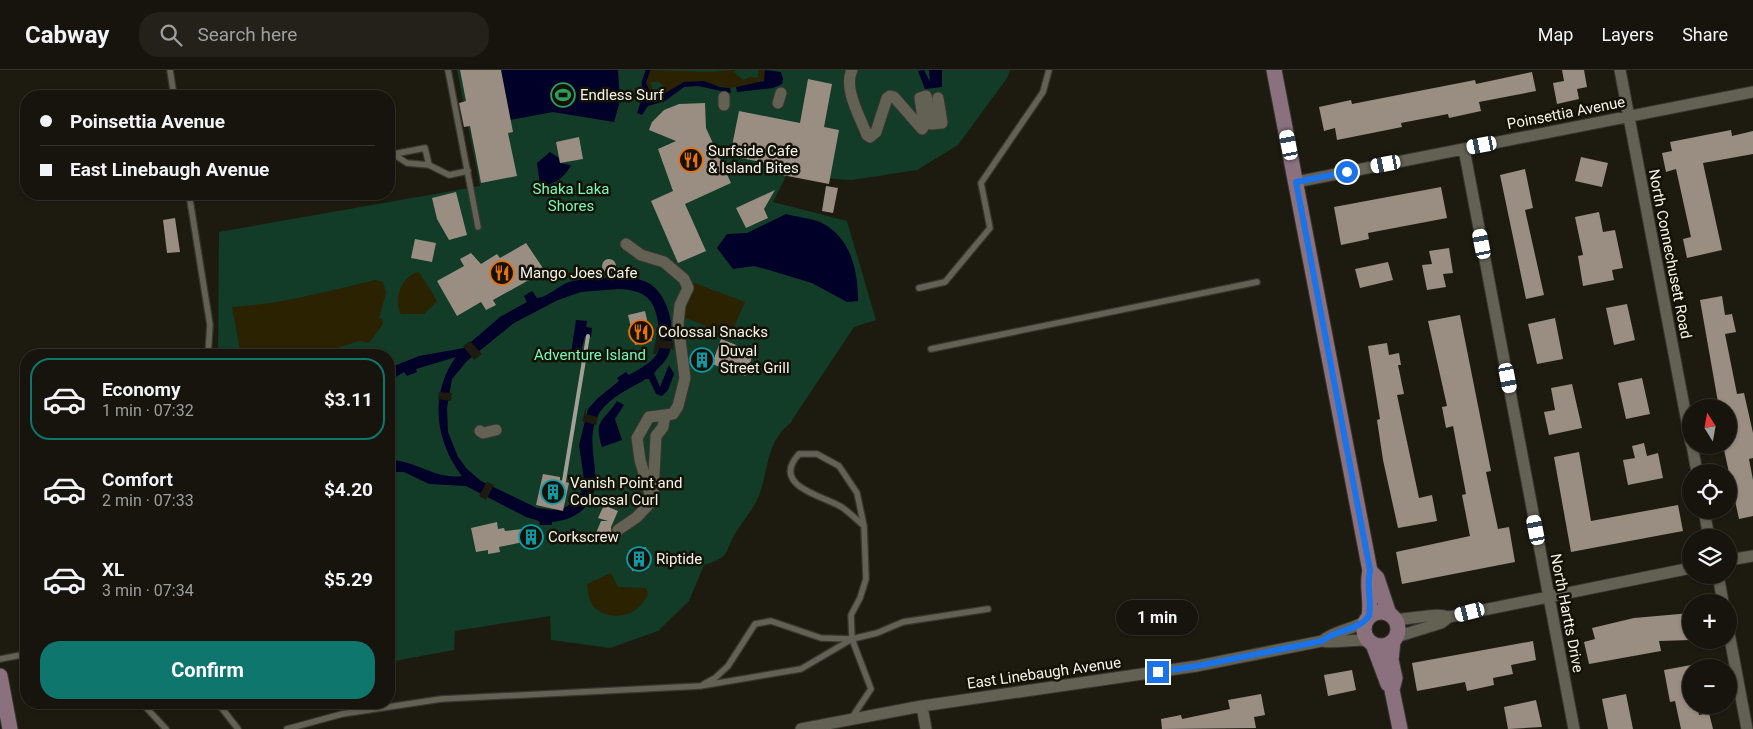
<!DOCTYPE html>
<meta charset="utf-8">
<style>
:root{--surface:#16140c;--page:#23211a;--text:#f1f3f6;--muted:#9e9e9d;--line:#35332d;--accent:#0f766e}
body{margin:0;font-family:Roboto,sans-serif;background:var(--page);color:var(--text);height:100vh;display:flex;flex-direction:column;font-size:19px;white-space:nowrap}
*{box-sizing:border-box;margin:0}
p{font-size:16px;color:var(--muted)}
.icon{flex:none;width:28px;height:28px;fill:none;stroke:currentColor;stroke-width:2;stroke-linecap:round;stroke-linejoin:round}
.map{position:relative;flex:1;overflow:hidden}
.drawer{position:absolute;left:20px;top:279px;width:375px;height:360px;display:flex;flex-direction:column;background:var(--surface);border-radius:20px;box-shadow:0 1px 4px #0004,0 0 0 1px var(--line)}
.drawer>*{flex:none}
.banner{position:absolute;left:20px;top:20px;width:375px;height:110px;border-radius:20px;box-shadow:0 1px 4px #0004,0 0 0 1px var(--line);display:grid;align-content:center;height:110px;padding:0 20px;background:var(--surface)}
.needle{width:32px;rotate:349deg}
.tools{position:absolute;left:1682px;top:329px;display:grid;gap:10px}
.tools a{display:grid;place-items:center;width:55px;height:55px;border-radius:50%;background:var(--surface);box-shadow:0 1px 4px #0004,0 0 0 1px var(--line);font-size:25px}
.end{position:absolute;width:22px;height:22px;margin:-11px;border:6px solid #1a73e8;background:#fff;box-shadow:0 0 0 2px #fff}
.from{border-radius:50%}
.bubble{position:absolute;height:35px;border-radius:18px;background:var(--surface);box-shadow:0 1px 4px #0004,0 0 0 1px var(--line);font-size:16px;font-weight:700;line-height:35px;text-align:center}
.car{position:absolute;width:15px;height:30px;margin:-15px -8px;border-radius:6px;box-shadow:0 0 4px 1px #0007;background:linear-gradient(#fff 24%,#345 0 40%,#fff 0 76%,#345 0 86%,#fff 0)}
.banner b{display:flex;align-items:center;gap:18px;height:48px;font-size:19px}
.banner b+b{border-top:1px solid var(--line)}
.banner i{width:12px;height:12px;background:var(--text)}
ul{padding:9px 0 0;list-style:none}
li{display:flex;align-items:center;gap:15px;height:82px;margin:0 10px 8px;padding:0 10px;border:2px solid transparent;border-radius:20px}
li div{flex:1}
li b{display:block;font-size:19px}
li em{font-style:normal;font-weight:700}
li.selected{border-color:var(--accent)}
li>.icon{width:45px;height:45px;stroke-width:1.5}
.primary-button{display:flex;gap:10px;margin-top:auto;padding:10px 20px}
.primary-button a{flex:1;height:58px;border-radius:20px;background:var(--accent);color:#fff;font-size:20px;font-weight:700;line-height:58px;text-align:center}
header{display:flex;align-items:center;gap:30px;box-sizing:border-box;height:70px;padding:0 25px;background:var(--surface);border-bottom:1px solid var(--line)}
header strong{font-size:24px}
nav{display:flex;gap:28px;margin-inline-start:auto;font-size:18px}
.search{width:350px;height:45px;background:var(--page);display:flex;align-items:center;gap:12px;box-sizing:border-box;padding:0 18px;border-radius:20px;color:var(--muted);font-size:19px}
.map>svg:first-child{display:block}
</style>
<header>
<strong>Cabway</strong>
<div class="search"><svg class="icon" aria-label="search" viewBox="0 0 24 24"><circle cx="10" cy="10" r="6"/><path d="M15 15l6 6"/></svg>Search here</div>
<nav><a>Map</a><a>Layers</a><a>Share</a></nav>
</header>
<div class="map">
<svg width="1753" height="659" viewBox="0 0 1753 659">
<rect width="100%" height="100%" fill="#1d1b10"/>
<!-- green -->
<path fill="#123b28" d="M457,0h553l-3,8 -49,67 -41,25 -65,10 -66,-4 -13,26 74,19 29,99 -22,7 -62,93 -1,3c-24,16 -23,49 -32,73 -6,13 -15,24 -23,36 -13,22 -4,24 -32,33l-15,36 -31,30 -48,17 -59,-8 -1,-24 -95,15 -1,19 -65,12v-307h-171l1,-123 261,-46z"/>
<!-- sand -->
<path fill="#2a2201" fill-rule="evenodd" d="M650,0l59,2 27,-2 -2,2 9,8 7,-3 8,1 1,-8h6l1,8 -7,5 -29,5 -35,-7 -35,15 -8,-1 -6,-8zM651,12h8l7,6v2l-10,4 -3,-2z
M419,202l18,29 -13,13h-23c-9,-15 2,-39 18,-42z
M376,210l7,2 3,11 -7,25 3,1 1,5 -14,19 -10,-2 -32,10 -26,-3 -10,7h-50l-9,-48c51,-3 95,-16 144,-27z
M694,213l51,19 -15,34 -49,-20z
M611,503l7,14 28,1 2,6c-8,20 -33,29 -52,15 -7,-6 -8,-16 -9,-25z"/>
<!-- water -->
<path fill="#000028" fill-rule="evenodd" d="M501,0h117l2,31 -6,21 -61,-10 -43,8z
M765,0l16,2 2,7 -1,5 -9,4 -36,4 -1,-5 28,-6z
M924,0l6,12 -1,-12h13v17l-17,2 -7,-18z
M704,11l16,6 10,1 1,5 -33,-7 -14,1 -19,14 -17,5 -6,9 -5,-2 6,-18 -1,-13 4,1 6,12 8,1 24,-14z
M550,82l9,6 1,5 11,2c-6,12 -17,21 -31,20l-3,-22z
M786,144c10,3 24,4 34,8 31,15 38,48 38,79l-11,1 -35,-19 -43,-13 -15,-4 -21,3 -16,-21 10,-14 20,-1z
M605,208c15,-1 31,-2 45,6 19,12 26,47 20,67 -3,10 -10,15 -16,22l6,14 9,-22 5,9 -6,16 -6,6 -6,-2 -7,-15h-3c-15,9 -36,18 -46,33 -22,34 14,74 -20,100 -8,6 -17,9 -28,10v3h-12l-1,-4 -13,-4 -60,-31 -37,-2 -25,-12h-15v-12c27,0 46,20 73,16 -27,-34 -33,-83 -6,-119l-40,12 1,3 -10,4 -3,-4 -15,9v-13l30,-12 45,-8 36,-31 27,-15 -3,-6 8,-5 5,7c11,-1 21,-12 32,-16 11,-3 24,-3 36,-4zM618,219c30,1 38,12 41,41 0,8 2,16 -2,24 -6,9 -19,16 -28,21l-3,-3 -9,6 2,3 -21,17 -10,11 -9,36 6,41 -10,15 -11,7 -12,2 -15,-2 -56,-27 -14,-12 -9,-12 -10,-25 -1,-24 5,-29 15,-18 47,-38 44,-23 23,-8z
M576,250l11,1 -1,6 6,1 -1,9 -6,-1 -5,19 -9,-2z
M617,331l7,4 -9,14 7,21 -20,7c-9,-28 2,-25 15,-46z"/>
<!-- pier -->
<path fill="#1d1b10" d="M657,264l2,6 15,1 -1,10 -1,-2 -13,-1 -3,6h-3z
M470,271l12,13 -8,6 -11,-14z
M439,322l13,1 -1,8 -13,-2z
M586,338v6l12,3 -2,8 -14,-4z
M487,412l7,3 -8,15 -7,-4z"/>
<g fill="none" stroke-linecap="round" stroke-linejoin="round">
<!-- stream -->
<path stroke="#000028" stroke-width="4.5" d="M644,18v-6l4,-12"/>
</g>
<!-- building -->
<path fill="#9a8e83" d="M460,0h41l12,62 -5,1 9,43 -36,7 -11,-57 -6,1 -5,-24 7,-2z
M1562,0h22l3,17 -10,2 2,10 -22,5 -4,-21 11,-2z
M1532,2l4,19 -57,11 2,9 -32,7 -1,-4 -47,9 1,4 -65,13 -2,-12 -11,3 -5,-24 32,-7 1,4 123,-24 1,4z
M808,9l24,5 -8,43 15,3 -10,54 -57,-11 5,-8 -47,-9 9,-45 61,12z
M705,33l1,25 25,55 -46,21 21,47 -28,12 -27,-62 22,-10 -15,-42 18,-8 -27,-11 3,-8 12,-12 15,-6z
M1731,60l1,6 21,-5v23l-50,9 19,87 -35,8 -4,-19 8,-2 -15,-68 -10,3 -4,-19 10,-2 -2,-9z
M579,67l4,22 -23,4 -4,-21z
M1581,87l27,6 -6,24 -27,-6z
M1525,99l8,39 -8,2 19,85 -18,4 -26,-124z
M826,116l12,2 -5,25 -11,-2z
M1441,117l6,31 -79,15 1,6 -28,6 -7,-38z
M775,120l-11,19 4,9 -22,10 -10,-20z
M456,122l11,43 -18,5 -12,-21 -5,-21z
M1599,142l4,20 12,-2 8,38 -11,2 2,10 -31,6 -5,-30 5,-1 -8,-38z
M175,148l5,34 -13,1 -4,-33z
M415,169l21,4 -4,19 -21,-4z
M526,173l19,28 -52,29 3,5 -10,5 -5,-8 -24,14 -20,-35 27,-15 -4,-7 11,-6 10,11 16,-10 3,4z
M1449,178l4,25 -10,1 3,13 -19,3 -5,-25 10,-1 -3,-13z
M602 196a7 7 0 1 1 14 0a7 7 0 1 1-14 0Z
M1388,192l5,18 -33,8 -5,-19z
M1722,226l3,19 7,-1 4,18 -11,2 12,60 7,-1 9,40v25l-4,1 4,21v36l-14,3 -16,-74h6v-37h-10l-19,-108z
M1627,234l8,36 -21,5 -8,-37z
M645,241l7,30 -17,4 -7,-30z
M1460,245l31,156 -5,1 12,57 11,-2 6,35 -113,22 -6,-32 74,-16 -8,-41 4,-1 -13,-68 -7,2 -4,-21 5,-1 -19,-85z
M1555,248l8,41 -26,5 -9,-40z
M721,269l33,13 -9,24 -33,-12z
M1387,273l2,12 10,-2 2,12h-3l6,29 -7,1 22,103 13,-3 5,26 -39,7 -15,-68 -6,-40 3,-1 -12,-73z
M1642,308l8,36 -24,5 -8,-36z
M1572,314l10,44 -33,7 -5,-23 11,-2 -4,-22z
M1644,373l3,13 11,-3 5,25 -35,7 -5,-25 12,-2 -3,-12z
M1579,382l12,69 87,-16 5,26 -112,21 -17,-95z
M543,404l17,3v3l9,3 -6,28 -27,-6z
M604,435l14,6 -7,16 1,8 -2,4 -14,-6 5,-12h7l-10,-3z
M497,452l1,7 6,-1 1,3 32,-4 2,16 -15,2 -1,-3 -24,5 1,5 -12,2v-4l-12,2 -5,-24z
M646,477l3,21 -17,3 -3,-21z
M1691,543v27l-32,1 2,10 -72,13 -5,-22 11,-3 -3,-11 42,-10z
M1533,571l3,19 -25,5 2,9 -20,4 1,7 -27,6 -2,-9 -48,9 -5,-28z
M1691,595v41l6,-1 2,10 10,-2 4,16h-32l-6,-28 -5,1 -6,-32z
M1352,600l4,20 -28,6 -4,-21z
M1261,624l4,21 -11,2 2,11 -94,1 -1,-10 20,-4 1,4 48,-10 -2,-9z
M1626,624l7,35h-25l-6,-30z
M1536,630l6,27 -34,2 -4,-22z"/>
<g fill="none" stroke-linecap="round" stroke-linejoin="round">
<!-- lane casing -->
<g stroke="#373630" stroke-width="8">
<path id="lane" d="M170,0l4,26
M448,0l30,157
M393,84l14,9 22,2 20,10 19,-4
M389,85l36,-7 4,17
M189,124l21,131 -2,30
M190,126l15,-2
M919,218l26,-6 45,-54 -9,-45 62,-91 6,-22
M931,279l326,-67
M0,589l26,-5
M704,614l11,-6 13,-12 27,-42 16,-3 50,17 31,1 25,-6 26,-11 85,-13
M141,632l25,27
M217,632l21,27
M851,649l20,-30 -19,-50 -1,-24 9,-17 6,-19 -2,-53 -7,-33 -18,-27 -22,-12h-18c-30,33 27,42 44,54 7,5 14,12 21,18
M287,659l55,-15 99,-15 259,-13 101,-17 51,-30"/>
</g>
<!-- street casing -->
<g stroke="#373630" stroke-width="13">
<path id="street" d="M852,0c-9,18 8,47 15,65l3,2 6,-5 11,-34 3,-2 4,1 28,32 2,-3 -4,-28 6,-2 6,28 10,-1 -4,-25
M1620,0l71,373
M724,27v8
M778,33l3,-10
M1464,79l110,580
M1296,112l457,-90
M480,361l3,2 13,-3
M1692,375l5,27
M653,424l3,-58 7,-9 2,-12
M1704,440l5,28
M618,460l19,-13 15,-16 -12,-41 -3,-22 12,-21 24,-3 5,-8 7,-28 -7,-54 2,-19 8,-17 -4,-9 -20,-17 -23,-7 -15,-11
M1729,490l24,-4
M1718,505l5,27
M1395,549c18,1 37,-7 54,-2
M1729,563l18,96
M1396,567l45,-14 8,-6 242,-49
M1322,571c13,-11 30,-11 44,-20
M922,636l4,23
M801,659l121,-23 275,-40 125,-25c16,3 31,-3 47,0"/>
</g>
<!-- secondary casing -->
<g stroke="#373630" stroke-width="17">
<path id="secondary" d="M1274,0l96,501c-4,14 2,30 -1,45
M1372,503l5,5 12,36
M1364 559a17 17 0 1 1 34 0a17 17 0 1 1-34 0Z
M1393,571l-2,19 4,18 -3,12 8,39
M1373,574l15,40
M0,606l10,53"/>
</g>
<!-- lane -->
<use href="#lane" stroke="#636153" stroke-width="5.5"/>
<!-- street -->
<use href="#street" stroke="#636153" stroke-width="11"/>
<!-- secondary -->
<use href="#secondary" stroke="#8b717d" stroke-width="15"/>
<!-- rail -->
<path stroke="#a1a097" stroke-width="4" d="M564,411l24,-145"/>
</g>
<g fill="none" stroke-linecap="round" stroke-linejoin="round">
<!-- route -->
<path stroke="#1a73e8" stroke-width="6" d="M1158,602l39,-6 125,-25c15,-12 36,-10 47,-25 3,-15 -3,-30 1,-46l-74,-388 51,-10"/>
</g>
<!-- icons -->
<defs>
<g id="stadium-ring" transform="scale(1.25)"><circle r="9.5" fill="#141207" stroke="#2e9e5b" stroke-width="1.5"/><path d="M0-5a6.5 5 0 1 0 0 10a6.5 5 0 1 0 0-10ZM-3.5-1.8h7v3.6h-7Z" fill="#2e9e5b"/></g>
<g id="restaurant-ring" transform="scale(1.25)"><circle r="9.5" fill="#141207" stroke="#e8710a" stroke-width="1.5"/><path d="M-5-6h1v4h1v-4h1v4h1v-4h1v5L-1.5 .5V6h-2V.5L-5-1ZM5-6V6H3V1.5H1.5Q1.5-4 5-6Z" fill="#e8710a"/></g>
<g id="building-ring" transform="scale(1.25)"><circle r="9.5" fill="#141207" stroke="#0f9aa8" stroke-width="1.5"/><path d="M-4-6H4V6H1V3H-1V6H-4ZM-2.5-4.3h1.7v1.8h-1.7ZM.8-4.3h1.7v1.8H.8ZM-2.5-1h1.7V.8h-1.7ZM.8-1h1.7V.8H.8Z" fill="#0f9aa8"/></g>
</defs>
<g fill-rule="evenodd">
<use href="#stadium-ring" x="563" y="25"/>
<use href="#restaurant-ring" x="691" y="90"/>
<use href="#restaurant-ring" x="502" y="203"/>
<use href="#restaurant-ring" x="641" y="262"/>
<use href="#building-ring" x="702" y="290"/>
<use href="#building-ring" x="553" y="422"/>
<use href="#building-ring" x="531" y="467"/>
<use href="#building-ring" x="639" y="489"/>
</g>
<g text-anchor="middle" stroke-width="5" stroke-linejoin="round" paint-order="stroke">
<!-- poi labels -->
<g font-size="15" fill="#f5f4ec" stroke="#141207" text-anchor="start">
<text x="580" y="30">Endless Surf</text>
<text x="708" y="86">Surfside Cafe<tspan x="708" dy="17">&amp; Island Bites</tspan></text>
<text x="520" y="208">Mango Joes Cafe</text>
<text x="658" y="267">Colossal Snacks</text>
<text x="720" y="286">Duval<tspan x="720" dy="17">Street Grill</tspan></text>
<text x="570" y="418">Vanish Point and<tspan x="570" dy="17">Colossal Curl</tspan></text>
<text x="548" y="472">Corkscrew</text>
<text x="656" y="494">Riptide</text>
</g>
<!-- street labels -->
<g font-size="15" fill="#f5f4ec" stroke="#141207">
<text transform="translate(1566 43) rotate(-11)" y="5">Poinsettia Avenue</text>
<text transform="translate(1670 184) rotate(79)" y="5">North Connechusett Road</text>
<text transform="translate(1567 543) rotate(79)" y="5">North Hartts Drive</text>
<text transform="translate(1044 603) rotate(-8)" y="5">East Linebaugh Avenue</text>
</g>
<!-- park labels -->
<g font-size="15" fill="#77fab9" stroke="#141207">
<text x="571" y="124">Shaka Laka<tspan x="571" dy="17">Shores</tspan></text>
<text x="590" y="290">Adventure Island</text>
</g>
</g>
</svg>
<div class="tools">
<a><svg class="needle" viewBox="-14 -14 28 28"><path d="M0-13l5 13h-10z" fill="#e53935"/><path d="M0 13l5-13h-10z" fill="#9e9e9d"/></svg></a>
<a><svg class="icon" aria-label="locate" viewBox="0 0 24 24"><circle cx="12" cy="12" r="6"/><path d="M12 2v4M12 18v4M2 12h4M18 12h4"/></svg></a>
<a><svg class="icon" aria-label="layers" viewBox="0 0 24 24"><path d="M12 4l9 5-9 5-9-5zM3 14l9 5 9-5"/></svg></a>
<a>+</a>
<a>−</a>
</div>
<i class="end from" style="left:1347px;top:102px"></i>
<i class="end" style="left:1158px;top:602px"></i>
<div class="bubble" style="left:1116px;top:530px;width:82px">1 min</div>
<i class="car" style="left:1289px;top:75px;rotate:349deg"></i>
<i class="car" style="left:1482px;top:75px;rotate:259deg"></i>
<i class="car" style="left:1386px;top:94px;rotate:259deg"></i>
<i class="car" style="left:1482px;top:174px;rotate:349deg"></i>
<i class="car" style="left:1508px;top:308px;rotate:169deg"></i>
<i class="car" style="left:1536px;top:460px;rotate:349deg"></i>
<i class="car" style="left:1470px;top:542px;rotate:256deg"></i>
<div class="banner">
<b><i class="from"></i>Poinsettia Avenue</b>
<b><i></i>East Linebaugh Avenue</b>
</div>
<section class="drawer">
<ul>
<li class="selected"><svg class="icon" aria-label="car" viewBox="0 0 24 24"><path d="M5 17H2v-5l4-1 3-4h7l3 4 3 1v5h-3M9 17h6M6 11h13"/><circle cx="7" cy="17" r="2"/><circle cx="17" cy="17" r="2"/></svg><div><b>Economy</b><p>1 min · 07:32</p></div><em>$3.11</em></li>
<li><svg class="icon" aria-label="car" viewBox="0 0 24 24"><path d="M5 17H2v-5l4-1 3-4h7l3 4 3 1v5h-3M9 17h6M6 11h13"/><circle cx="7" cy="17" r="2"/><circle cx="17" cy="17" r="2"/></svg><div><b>Comfort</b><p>2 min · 07:33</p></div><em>$4.20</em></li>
<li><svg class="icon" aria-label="car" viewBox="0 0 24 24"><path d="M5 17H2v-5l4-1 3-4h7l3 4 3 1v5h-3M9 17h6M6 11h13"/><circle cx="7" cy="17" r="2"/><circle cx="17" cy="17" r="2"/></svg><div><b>XL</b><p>3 min · 07:34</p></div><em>$5.29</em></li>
</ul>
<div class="primary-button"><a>Confirm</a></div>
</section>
</div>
